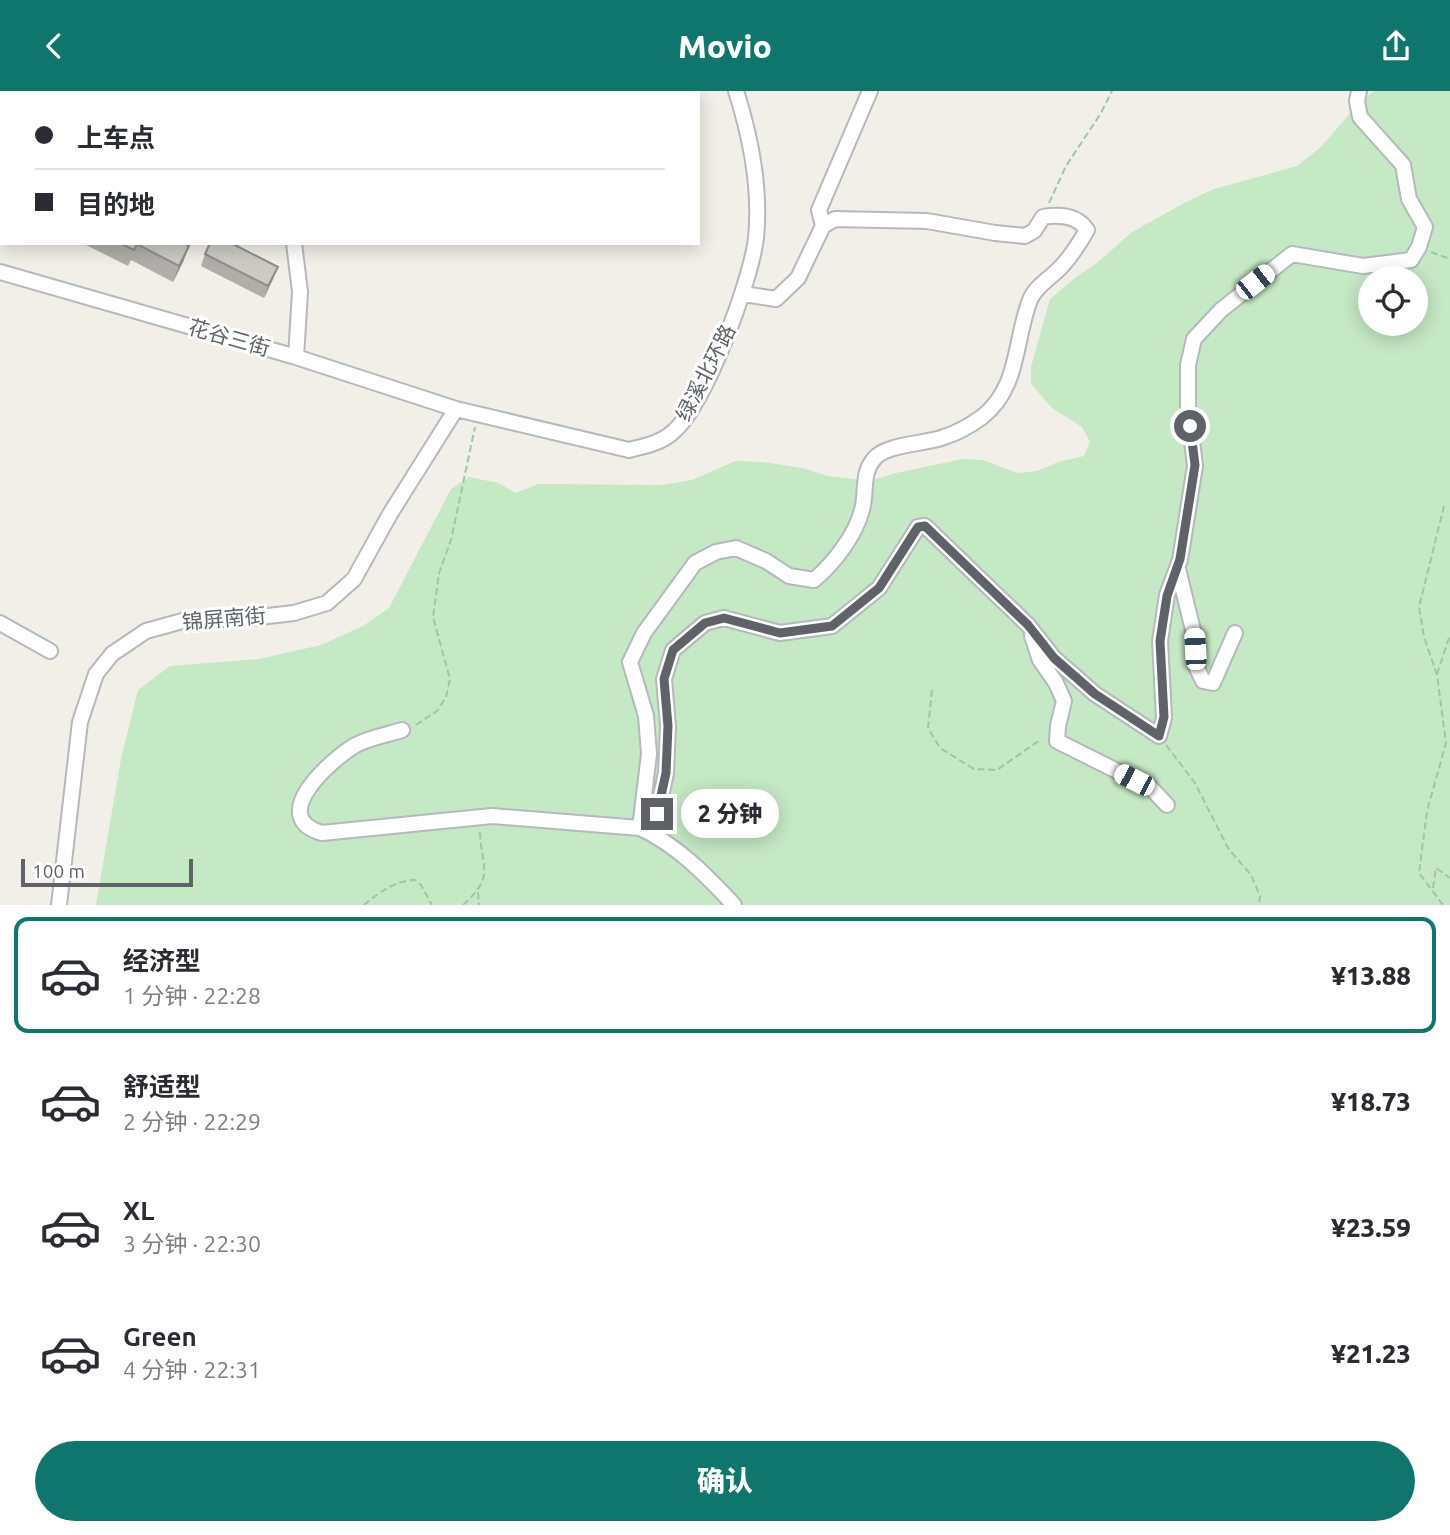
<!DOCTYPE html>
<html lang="zh">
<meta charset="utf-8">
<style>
:root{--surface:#fff;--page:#f2f2f3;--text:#2b2b33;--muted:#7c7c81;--line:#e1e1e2;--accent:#0f766e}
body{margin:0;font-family:Ubuntu,"Noto Sans SC",sans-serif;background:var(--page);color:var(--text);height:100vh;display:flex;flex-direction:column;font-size:26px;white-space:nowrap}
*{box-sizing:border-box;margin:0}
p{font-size:23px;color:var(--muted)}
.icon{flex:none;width:38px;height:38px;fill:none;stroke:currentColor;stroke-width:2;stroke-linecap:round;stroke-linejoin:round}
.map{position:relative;height:814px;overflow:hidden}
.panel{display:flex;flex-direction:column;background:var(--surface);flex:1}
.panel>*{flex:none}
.hud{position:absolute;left:0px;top:0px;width:700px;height:154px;box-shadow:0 4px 18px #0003;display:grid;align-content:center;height:154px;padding:0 35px;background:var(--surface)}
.fabs{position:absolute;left:1358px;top:175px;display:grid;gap:14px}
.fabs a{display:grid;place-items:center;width:70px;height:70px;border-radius:50%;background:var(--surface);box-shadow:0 4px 18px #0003;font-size:35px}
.scale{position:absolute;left:21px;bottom:18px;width:172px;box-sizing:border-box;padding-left:7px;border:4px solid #5f6368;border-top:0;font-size:19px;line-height:24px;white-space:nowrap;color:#5f6368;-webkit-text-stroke:5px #fff;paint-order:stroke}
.end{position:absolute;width:32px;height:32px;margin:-16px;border:9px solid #5f6368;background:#fff;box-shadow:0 0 0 4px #fff}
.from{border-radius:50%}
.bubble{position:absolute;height:49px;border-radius:24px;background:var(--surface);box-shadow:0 4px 18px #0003;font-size:23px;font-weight:800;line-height:49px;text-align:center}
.car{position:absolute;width:21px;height:42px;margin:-21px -10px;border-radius:9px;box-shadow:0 0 5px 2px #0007;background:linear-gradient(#fff 24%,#345 0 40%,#fff 0 76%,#345 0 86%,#fff 0)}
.hud b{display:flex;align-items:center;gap:24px;height:66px;font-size:26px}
.hud b+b{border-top:2px solid var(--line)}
.hud i{width:18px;height:18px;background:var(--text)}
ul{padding:12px 0 0;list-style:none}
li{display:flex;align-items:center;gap:21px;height:116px;margin:0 14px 10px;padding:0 21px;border:4px solid transparent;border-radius:14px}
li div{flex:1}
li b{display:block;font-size:26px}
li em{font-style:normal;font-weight:800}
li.active{border-color:var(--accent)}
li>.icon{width:63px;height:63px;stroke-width:1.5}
.action{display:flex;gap:14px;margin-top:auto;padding:14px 35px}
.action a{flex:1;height:80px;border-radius:42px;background:var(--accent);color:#fff;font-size:28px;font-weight:800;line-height:80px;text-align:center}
header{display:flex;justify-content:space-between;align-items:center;height:91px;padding:0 35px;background:var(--accent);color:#fff;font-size:32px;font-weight:800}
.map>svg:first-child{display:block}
</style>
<header><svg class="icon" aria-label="back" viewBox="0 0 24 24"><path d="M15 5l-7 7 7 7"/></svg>Movio<svg class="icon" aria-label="share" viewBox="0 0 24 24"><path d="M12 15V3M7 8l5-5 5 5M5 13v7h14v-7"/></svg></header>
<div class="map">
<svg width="1450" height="814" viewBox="0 0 1450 814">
<rect width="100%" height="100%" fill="#f1efe8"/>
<!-- green -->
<path fill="#c5e8c5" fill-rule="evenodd" d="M1374,0h76v814h-1354l25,-146 17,-69 32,-24 89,-7 62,-14 42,-19 26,-18 62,-119 18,-12 29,6 18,10 22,-9 123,1 31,-5 43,-19 28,1 39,6 26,8 42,5 26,-8 67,-14 20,1 34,13 21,-2 20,-9 26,-6 6,-14 -8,-15 -30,-19 -21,-24v-17l19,-68 26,-22 21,-14 35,-31 54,-30 28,-13 83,-23 24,-19 37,-43zM1370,187h46v46h-46z"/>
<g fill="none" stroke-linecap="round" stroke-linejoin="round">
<!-- minor casing -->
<g stroke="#b5b8bc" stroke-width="18">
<path id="minor" d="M260,0l1,2
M823,135l-4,-16 51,-119
M294,152l6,49 -4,65
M0,181l296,85 160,52 173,41c16,-4 32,-7 44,-18 32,-27 78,-151 83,-194 5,-50 -5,-100 -20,-147
M1178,478l16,65 1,30 8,17 10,2 22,-50
M0,532l50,28
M1032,545l8,24 16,23 8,18 -6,25 -1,15 94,47 16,17
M402,639c-15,5 -35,8 -48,16 -23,14 -88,71 -32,87l170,-17 148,12
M653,743l13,-61 2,-47 -4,-47 9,-29 32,-27 19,-5 56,15 52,-7 47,-38 39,-61 7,-1 103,99 26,33 41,36 64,42 5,-18 -4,-77 7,-46 13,-35 15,-94 -7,-60v-41l6,-26 27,-29 71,-56 71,12 48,-6 8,-13 6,-20 -16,-28 -6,-34 -43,-48 -3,-16 2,-10
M59,814l21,-183 16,-48 16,-20 34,-23 40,-11 65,-2 43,-5 33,-10 27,-24 36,-65 66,-105
M734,814c-27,-29 -57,-60 -94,-77l9,-74 -3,-38 -16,-54 14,-29 51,-70 21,-11 20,-4 30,13 23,15 25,4c20,-17 41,-44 48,-70 5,-17 -1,-36 12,-51 11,-15 52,-15 70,-22 13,-4 27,-12 38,-20 38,-30 32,-76 48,-117 5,-13 19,-21 29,-31 11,-11 20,-25 28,-39 -10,-15 -27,-16 -44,-13l-9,14 -9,5 -30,-3 -68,-12 -92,-2 -12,7 -25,52 -22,21 -33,-5"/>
</g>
<!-- path -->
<path stroke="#9cc7a9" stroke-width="2" stroke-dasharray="7 3.5" stroke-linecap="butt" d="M1049,112l17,-37 35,-53 11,-22
M1431,161l19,7
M1437,583l13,-39
M932,599l-4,38 12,20 34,21 23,1 40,-28 5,-1
M416,634l21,-14 9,-14 4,-18 -17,-62 6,-44 12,-33 24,-113
M1166,654l29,38 33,65 23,27 9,21 -1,9
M1433,797l3,-20 14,10
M478,801l1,13
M364,814c14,-12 32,-25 51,-25l6,5 11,20
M463,814c33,-30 18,-36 17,-74
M1443,814l-24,-32 8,-62 19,-68 -9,-68 -13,-38 -5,-30 25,-101"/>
<!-- minor -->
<use href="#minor" stroke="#fff" stroke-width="14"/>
</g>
<!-- wall -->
<path fill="#afaea9" d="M0,0h49l4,2h-51v16l-2,-1z
M199,0h48l-1,2h-44z
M2,65v39l-2,-1v-35z
M82,152h101l6,3 -6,16 -10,20 -42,-22 -3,6z
M205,163l68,25 -9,19 -63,-32z"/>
<!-- shaded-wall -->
<path fill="#8f8d8a" d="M189,155l-6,16 -10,20 6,-16z
M278,176l-5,12 -9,19 4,-12z"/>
<!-- building -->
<path fill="#cccac5" stroke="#8f8d8a" stroke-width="2" d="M4,0h45l4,2h-45z
M226,0h19l-1,2h-14z
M2,65v25l-2,-1v-21z
M120,152h63l6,3 -10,20 -42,-22 -3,6z
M210,152h21l47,24 -10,19 -63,-32z"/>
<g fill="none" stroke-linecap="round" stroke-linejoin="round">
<!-- route -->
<path stroke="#5f6368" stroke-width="9" d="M657,723l9,-41 2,-47 -4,-47 9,-29 32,-27 19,-5 56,15 52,-7 47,-38 39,-61 7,-1 103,99 26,33 41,36 64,42 5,-19 -4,-76 7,-45 13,-37 15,-94 -5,-39"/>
</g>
<g text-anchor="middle" stroke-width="6" stroke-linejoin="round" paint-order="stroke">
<!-- street labels -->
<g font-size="21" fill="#5f6368" stroke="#fff">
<text transform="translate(229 247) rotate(16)" y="7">花谷三街</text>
<text transform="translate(706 282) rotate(-63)" y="7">绿溪北环路</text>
<text transform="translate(224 528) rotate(-5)" y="7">锦屏南街</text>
</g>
</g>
</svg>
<div class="fabs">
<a><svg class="icon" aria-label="locate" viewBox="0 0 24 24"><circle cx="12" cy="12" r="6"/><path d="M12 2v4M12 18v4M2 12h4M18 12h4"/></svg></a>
</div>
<div class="scale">100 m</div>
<i class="end from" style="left:1190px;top:335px"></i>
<i class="end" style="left:657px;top:723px"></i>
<div class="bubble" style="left:681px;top:698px;width:98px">2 分钟</div>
<i class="car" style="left:1255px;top:191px;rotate:52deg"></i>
<i class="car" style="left:1195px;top:558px;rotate:357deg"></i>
<i class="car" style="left:1134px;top:689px;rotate:297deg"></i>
<div class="hud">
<b><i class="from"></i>上车点</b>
<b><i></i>目的地</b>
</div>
</div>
<section class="panel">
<ul>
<li class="active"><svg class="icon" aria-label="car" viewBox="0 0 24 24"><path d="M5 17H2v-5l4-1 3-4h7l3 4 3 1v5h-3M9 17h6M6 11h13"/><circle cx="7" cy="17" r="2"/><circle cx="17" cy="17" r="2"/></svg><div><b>经济型</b><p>1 分钟 · 22:28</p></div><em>¥13.88</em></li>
<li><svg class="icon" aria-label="car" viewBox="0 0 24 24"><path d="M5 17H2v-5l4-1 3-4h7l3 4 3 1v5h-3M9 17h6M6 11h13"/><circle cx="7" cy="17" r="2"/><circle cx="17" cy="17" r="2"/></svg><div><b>舒适型</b><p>2 分钟 · 22:29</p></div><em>¥18.73</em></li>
<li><svg class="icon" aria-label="car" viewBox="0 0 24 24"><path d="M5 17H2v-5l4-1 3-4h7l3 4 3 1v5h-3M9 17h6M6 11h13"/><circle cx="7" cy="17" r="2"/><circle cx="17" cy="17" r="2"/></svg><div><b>XL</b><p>3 分钟 · 22:30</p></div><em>¥23.59</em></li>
<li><svg class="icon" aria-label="car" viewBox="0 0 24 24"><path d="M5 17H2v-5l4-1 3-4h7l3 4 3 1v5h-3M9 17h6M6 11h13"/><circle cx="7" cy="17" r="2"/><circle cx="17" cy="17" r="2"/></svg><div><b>Green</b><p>4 分钟 · 22:31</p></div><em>¥21.23</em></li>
</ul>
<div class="action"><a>确认</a></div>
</section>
